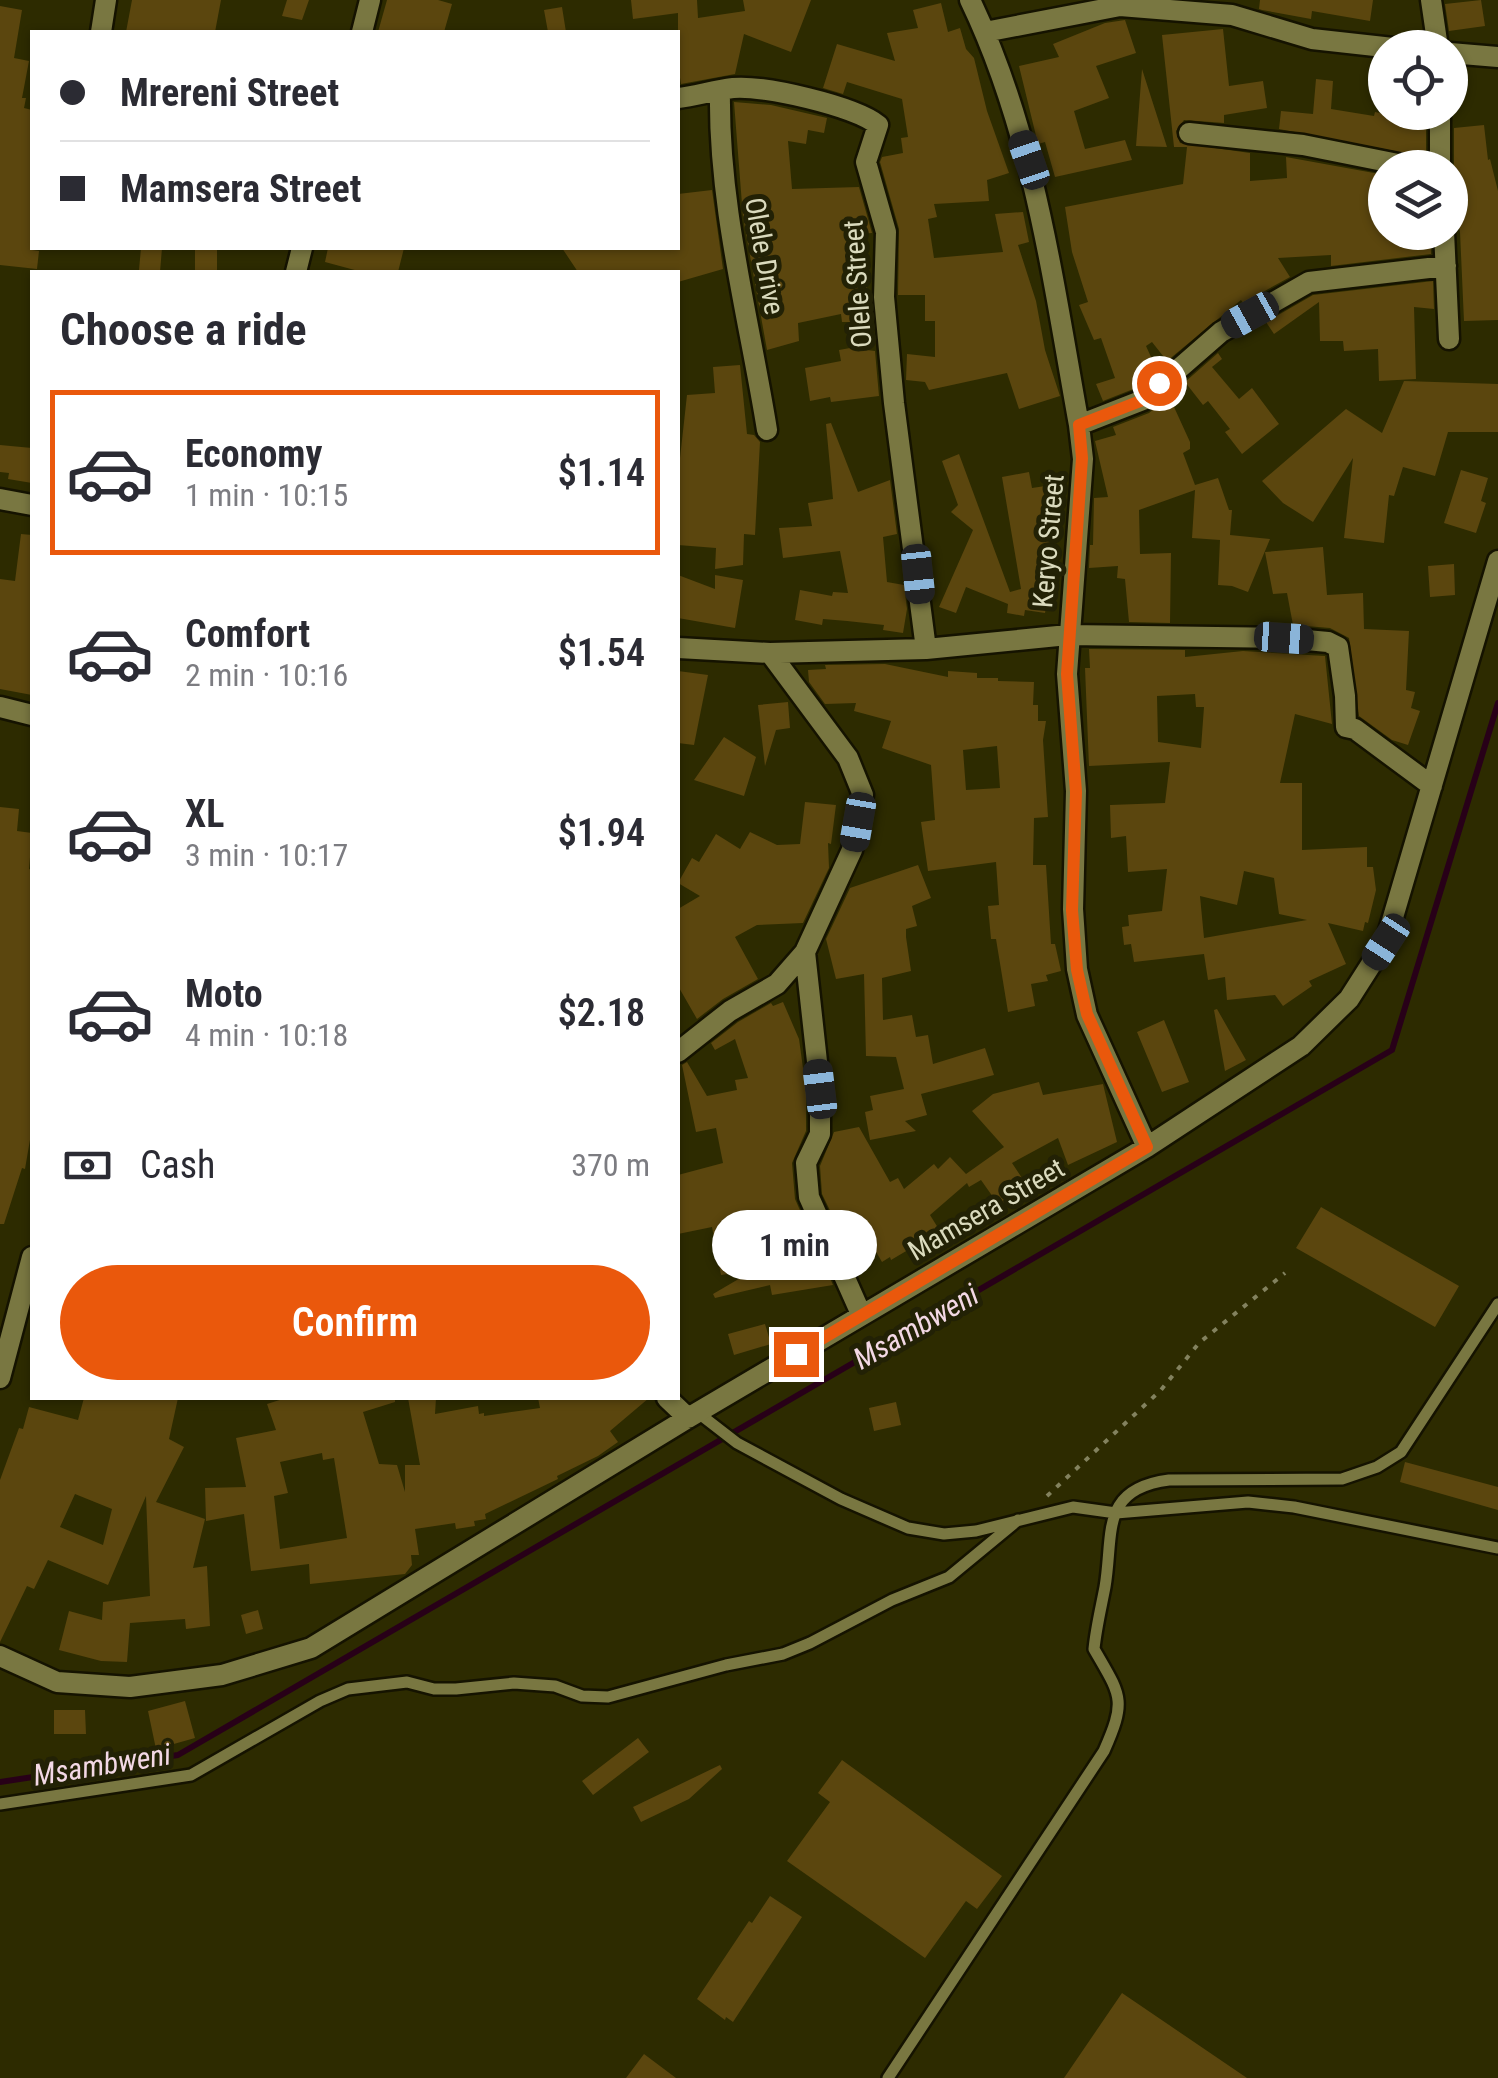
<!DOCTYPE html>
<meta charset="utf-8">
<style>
:root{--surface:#fff;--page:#f2f2f3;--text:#2b2b33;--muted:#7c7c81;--line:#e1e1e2;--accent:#ea580c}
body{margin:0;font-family:"Roboto Condensed",sans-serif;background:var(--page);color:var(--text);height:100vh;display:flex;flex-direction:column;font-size:38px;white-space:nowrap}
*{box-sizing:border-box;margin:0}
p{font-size:32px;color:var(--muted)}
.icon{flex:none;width:55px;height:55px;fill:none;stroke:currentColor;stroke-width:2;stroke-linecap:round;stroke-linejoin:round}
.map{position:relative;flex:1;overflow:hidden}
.drawer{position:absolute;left:30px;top:270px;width:650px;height:1130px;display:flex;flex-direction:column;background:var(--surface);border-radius:0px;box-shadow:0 2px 8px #0004}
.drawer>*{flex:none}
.top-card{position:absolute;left:30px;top:30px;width:650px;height:220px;border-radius:0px;box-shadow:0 2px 8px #0004;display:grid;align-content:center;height:220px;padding:0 30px;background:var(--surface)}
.controls{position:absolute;left:1368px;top:30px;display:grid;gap:20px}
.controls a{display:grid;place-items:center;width:100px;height:100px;border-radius:50%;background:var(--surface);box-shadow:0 2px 8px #0004;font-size:50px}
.end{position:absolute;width:45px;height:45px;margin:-22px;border:12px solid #ea580c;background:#fff;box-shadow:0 0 0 5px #fff}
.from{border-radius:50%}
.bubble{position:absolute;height:70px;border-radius:35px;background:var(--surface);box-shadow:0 2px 8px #0004;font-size:32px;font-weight:600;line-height:70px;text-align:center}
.car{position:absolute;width:30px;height:60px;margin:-30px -15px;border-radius:12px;box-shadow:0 0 8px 2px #0007;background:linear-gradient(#222 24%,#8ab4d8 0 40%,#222 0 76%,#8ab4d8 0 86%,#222 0)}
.top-card b{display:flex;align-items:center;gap:35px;height:95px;font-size:38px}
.top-card b+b{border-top:2px solid var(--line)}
.top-card i{width:25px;height:25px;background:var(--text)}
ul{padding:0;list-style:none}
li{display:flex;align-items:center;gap:30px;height:165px;margin:0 20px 15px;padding:0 10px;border:5px solid transparent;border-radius:0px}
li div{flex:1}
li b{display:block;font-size:38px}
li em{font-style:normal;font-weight:600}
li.selected{border-color:var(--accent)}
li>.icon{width:90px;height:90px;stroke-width:1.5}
h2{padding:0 30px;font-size:45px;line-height:120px}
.pay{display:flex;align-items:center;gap:25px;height:110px;padding:0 30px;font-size:38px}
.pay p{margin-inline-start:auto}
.cta{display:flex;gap:20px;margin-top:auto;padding:20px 30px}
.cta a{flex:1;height:115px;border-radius:60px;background:var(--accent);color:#fff;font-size:40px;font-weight:600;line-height:115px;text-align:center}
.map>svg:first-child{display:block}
</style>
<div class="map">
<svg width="1498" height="2078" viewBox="0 0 1498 2078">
<rect width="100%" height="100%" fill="#2d2b00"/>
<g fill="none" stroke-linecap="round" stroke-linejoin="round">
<!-- stream -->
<path stroke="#280018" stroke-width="6" d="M0,1782l178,-27 1214,-705 106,-347"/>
</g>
<!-- building -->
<path fill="#5b460e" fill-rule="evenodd" d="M132,0h89l-6,32h-89z
M287,0h22l-7,20 -20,-4z
M387,0h51l14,4 -8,28h-66z
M631,0h66l1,18 47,-7 -2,-11h68l-20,52 -47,-18 -9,40 -54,10 -3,-19v-52l-45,6z
M1260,0h113l-3,21 -58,-10 -1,8 -49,-9 -3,-1z
M1481,0l4,26 -36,5 -4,-27z
M941,3l7,29 12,-4 6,21 8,9 13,53 22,62 -22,7 2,21 -55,3 3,13 -9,2 6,39 69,-6 -8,-38 28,-2 6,30 -11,3 18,56 9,49 15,46 -41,13 -12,-36 -78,17 -4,-8 -19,-2 1,-26 28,3v-36h-10v-26h-27l1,-66 -19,-67 2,-5 21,-4 -2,-15 7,-1 -6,-38 -55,-17 -4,12 -20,-6 14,-44 58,17 -8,-28 31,-5 -5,-18z
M0,6l22,4 -8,48 15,3 -7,37h4l-2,10 8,2v140l7,1 -2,18 -37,-4z
M562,7l4,25h-18l-4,-22z
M1125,20l11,33 -40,13 13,32 -35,13 11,38 40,-9 7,20 -77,17 -10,-35 -7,2 -19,-78 40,-9 -6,-13 52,-21z
M1223,29l6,57 34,-5 4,27 -43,7v8l-40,-3 -8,11 4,12 70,10v28l37,-3 -1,-21 99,18v57h45l1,22 -100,12v-11l-53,3 12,19 -47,26 -2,-3 -74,61 -15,-19 -6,4 11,24 -21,18 -33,13 -7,-17 19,-6 -14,-40 -7,2 -15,-35 9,-3 -16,-50 -7,-45 118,-23 4,-37h-13l-12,-112z
M1142,69l25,78 -31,-1z
M1316,79l17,2 -2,28 43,7 1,-4 31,6v-6h20v45l-147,-28 2,-18 32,3z
M734,102l37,3 56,13 -3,15 -16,-3 -2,14 -18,-3 4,48 67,-2 13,46 -12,1 10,76 -4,1 2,11h-26l-1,-8 -43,9 1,18 -32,9 -24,-133z
M1484,125l4,35 2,-1 8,32v129l-34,1 -4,-89 -10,-55 4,-9v-40z
M712,190l11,79 -45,13v-10h-100l-16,-24h116v-54z
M141,248h21l-2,24 -21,-2z
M195,248h22v24h-22z
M328,248h76l-6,24h-36l-37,-10z
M1433,281l1,28 -20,-2 2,72 -37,2 -1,-32 -34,2 -1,-10h-23l-1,-39 -45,32 -8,-12 47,-27z
M850,348l25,3 4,45 -48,6 -1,-5 -20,4 -5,-33 36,-7 -2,-11z
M1218,353l4,6 -10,8 27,32 13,-11 27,36 -37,30 -17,-22 5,-3 -22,-28 -5,4 -18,-23z
M740,365l7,69 7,1 6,7 -5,93 -11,-1 -1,31 -28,4 1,-21 -38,-3v-69l9,-81 28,-2 -2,-26z
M1404,381l94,3v48h-50l-13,44 -32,-9 -9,29 -5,-1 -5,48 -40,-5 9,-80 -40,64 -30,-19 -21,-22 84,-72 36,24z
M1169,396l21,46v7l-7,4 12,32 23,-7 11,32h3l-2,25 40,4 -22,53 -16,-6 -14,-1 2,-45 -28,-2 3,-48 -56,20 1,44 31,-1 -1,70 -41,-1 -4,-43 -8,-1 1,-12 -29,2 1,-23h3l1,-47 14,-1 -13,-56 21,-6 -3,-8 36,-14z
M831,423l27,69 32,-12 7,54 -14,3 4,45 17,3 3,24 -4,24 -20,-3 1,-5 -37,-4 -24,-2 -1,6 -27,-5 5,-30 32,6 1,-4 15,1 -8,-42 -57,7 -4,-30 33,-2 -4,-23 25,-4 -7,-75z
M0,445l32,3v35l-24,-4 1,-6 -9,-1z
M959,454l51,138 11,-3 -19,-112 27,-5 3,16 20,-3 1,82 -8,46 -20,-3 -1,6 -17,-3 1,-9 -42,-17 -10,26 -17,-6 34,-77 -22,-18 7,-7 -16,-44z
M1461,470l27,8 -7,23 5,2 -10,30 -32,-10z
M21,534l11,1v160l-32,-6v-110l15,2z
M1323,547l4,48 36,-2 1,36 45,2 -3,59 9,2 -4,16 9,3 -12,34 -16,-5 -33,-24 -10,-78 -19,-10 -37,-3 -6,-32 -14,1 -8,-42z
M1454,564l1,31 -25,2 -2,-31z
M678,575l37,14v-14l28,5 -8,48 -57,-10z
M1089,649l96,1v7l58,-6 82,5 7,68 -37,-10 -15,69h22v67l65,-3v20h6l3,23 -8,33 -3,-1 -2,9 -35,-8 18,41 -37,17 3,5 -29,20 -8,-11 -48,5 -2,-23 -17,3 -4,-26 -70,8 -3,-18 -7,1 -2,-18 7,-1 -1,-11 34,-4 5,-42 -39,3 -2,-36 -15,2 -1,-33 55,-2 5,-41 -81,4 -4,-98h5zM1195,694l1,13h8l-3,41 -43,-6 -1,-46zM1244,871l30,7 5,36 28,6 -103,18 -4,-42 37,9z
M885,664l63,13v-6l29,2v5h21v3l36,1 -1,23h5v16h8l-3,19 5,77 -14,1 -1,47h13l5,79h4l6,27 -15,4 2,6 -17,3 4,22 -27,6 -12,-73h-5l-3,-33 11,-1 -3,-43 -68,9 -7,-49 14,-2 -4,-55 -49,-17 9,-27 -37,-10 2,-8 -31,1 -16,-22 -1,-12 18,-1 -1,-4zM997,746l3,42 -34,2 -3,-40z
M678,671l30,4 -14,70 -16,-2z
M788,702l2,26 -14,2 -11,36 -7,-61z
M724,737l32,20 -12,39 -50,-16z
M805,802l31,3 -5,39 -3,-1 1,25 -26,55 -46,2 -22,12 23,42 -35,20 -26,20 -19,-33v-77l22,-13 -22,-13 14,-25 7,4 17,-28 24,15 10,-17 27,13 23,-1z
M0,807l19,2 -2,22 15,2 -3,36 3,1v258l-7,41 -3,-1 -18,56h-4z
M918,865l13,33 -19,8 5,20 -11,3v8l5,34 -29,7 1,42 29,-5 4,22 12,-2 5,29 52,-16 9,27 -73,19 6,21 -22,6 11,10 -46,9 -5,-28 8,-2 -3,-14 34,-7 -8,-32 -30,-1 -2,-82 -28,5 -10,-40 24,-51z
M783,1002l16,37 7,51v41l-14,32 3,36 38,86 -61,10 -2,-10 -55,13 -2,-4 41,-24 -33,5 -9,-48 -34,7v-59l45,-12 -7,-35 -20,4 -14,-67 5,-3 20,34 30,-6 -2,-10 13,-2 -13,-39 -20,11 -4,-7 27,-21 33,-19 2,3z
M1217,1009l29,51 -21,11 -11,-61z
M1164,1020l25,62 -27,10 -25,-60z
M1039,1082l4,13 60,-11 14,58 -49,23 -10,-27 -46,25 16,24 -28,20 -19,-27 -12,7 -2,-4 -37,32 10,16 -49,29 -1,-3 -8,5 -24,-41 -20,6 -16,-33 -2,-28 14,-34 25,-5 31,55 8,-4 6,11 30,-25 4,5 12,-12 16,17 38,-27 -32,-36 21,-17z
M1321,1207l138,79 -24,41 -139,-79z
M765,1324l6,20 -37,11 -6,-21z
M84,1398h94l-9,41 15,8 -28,55 49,17 -12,49 14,-2 3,60 -24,3 -1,-10 -55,4 -3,39 -26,-1 -42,-11 10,-39 33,9 1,-18 47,-6 -4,-100 -38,89 -60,-25 -14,29 -7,-3 -27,56v-162l19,-52 4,1 6,-22 49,13zM75,1494l37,15 -9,36 -43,-18z
M286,1398h109v4l-32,10 16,52 18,1 8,27v-27h15l-12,-67h28l-1,16 43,-8 1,8 5,-1v3l56,-8 -2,-10h111l-39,33 8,11 -20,14 -41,20 1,3 -73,35 1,5 -12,2 1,5 -19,3 -1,-6 -40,6 4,26h-8l1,10 -7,9 -95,10 -1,-20 -58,7 -7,-57 -38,7 -1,-33 41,-1 -10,-49 40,-8 -9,-26zM322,1453l1,7 11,-2 13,80 -67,11 -6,-53 14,-3 -8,-31z
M896,1402l5,23 -27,6 -5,-23z
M1405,1462l93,25v23l-98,-28z
M258,1610l5,19 -17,5 -5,-19z
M185,1701l10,37 -39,11 -8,-38z
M54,1710h31l1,24h-32z
M638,1738l11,14 -56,43 -11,-14z
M842,1760l160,116 -25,33 -11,-8 -41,57 -138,-97 43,-59 -12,-9z
M720,1765l2,4 -33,30 -48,23 -8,-15z
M770,1896l32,21 -69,105 -7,-5 -1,3 -28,-21 52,-78 3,2z
M1122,1993l125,85h-183z
M644,2054l32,24h-50z"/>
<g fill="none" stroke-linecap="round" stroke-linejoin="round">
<!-- service casing -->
<g stroke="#151300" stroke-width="16">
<path id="service" d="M697,1412l40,31 104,56 67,29 36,6 32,-3 97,-24 43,6 132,-11 46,5 204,41
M0,1804l191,-29 129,-74 28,-12 59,-7 27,7h22l58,-6 41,3 27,10 26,1 118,-32 57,-11 27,-11 82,-43 57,-23 69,-57
M888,2078l216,-327c23,-52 17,-55 -10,-102 2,-21 7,-41 11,-62 9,-53 -6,-98 64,-107l173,-1 35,-12 24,-15 97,-148"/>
</g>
<!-- minor casing -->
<g stroke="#151300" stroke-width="25">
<path id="minor" d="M970,0c64,133 83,281 109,425l4,34 -16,215 9,117 -3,118 4,60 10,46 60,132
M1431,0l7,48
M101,32l5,-32
M362,32l8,-32
M985,32l135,-26 112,9 80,24 81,9
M1450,53l48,4
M720,91c-2,114 29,227 47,339
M678,98c18,-2 36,-8 55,-10 31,-3 121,18 145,37l-12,37 20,70 -2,65 10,106 32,246
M1440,112v56
M1189,133l114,12 115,23
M1444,232l5,107
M296,272l6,-24
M1079,425l64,-25 78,-68 88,-50 137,-16
M0,499l32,6
M678,648l92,5 156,-4 142,-14 216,3 44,4 10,5 7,49 1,31 9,2 77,57
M0,707l32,8
M805,952l15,137v45l-14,29 3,34 52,117
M678,1052l52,-41 47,-27 28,-32 47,-102 11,-55 -15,-37 -78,-105
M0,1378l32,-121
M667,1398l21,20
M0,1656l57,26 73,5 92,-12 89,-27 377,-230 459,-271 154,-101 48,-47 37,-58 112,-380"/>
</g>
<!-- path -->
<path stroke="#83825e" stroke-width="4" stroke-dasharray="5 8" stroke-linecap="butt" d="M1047,1496l114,-106 38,-47 86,-70"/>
<!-- service -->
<use href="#service" stroke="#797741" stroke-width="11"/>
<!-- minor -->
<use href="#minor" stroke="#797741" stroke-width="20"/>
</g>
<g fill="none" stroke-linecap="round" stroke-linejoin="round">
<!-- route -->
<path stroke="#ea580c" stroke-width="12" d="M796,1354l351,-207 -60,-133 -10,-44 -5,-60 4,-118 -9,-118 15,-216 -3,-33 64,-25 16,-17"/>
</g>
<g text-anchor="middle" stroke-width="10" stroke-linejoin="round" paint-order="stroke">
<!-- street labels -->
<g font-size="28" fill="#dadabd" stroke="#222105">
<text transform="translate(765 256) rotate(80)" y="10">Olele Drive</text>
<text transform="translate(857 284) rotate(-94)" y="10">Olele Street</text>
<text transform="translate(1048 541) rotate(-85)" y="10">Keryo Street</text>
<text transform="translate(986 1209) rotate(-30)" y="10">Mamsera Street</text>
</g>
<!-- water labels -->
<g font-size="30" font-style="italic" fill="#f3d8e5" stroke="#222105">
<text transform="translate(916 1327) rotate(-30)" y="10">Msambweni</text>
<text transform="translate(102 1765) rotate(-9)" y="10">Msambweni</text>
</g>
</g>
</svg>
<div class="controls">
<a><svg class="icon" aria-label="locate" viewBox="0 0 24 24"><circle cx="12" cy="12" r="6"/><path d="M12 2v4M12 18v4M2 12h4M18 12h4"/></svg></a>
<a><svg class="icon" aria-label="layers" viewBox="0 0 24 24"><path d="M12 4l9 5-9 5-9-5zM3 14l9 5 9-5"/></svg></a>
</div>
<i class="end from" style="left:1159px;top:383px"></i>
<i class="end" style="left:796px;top:1354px"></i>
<div class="bubble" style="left:712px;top:1210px;width:165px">1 min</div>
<i class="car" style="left:1029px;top:160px;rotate:341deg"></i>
<i class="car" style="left:1250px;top:315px;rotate:241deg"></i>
<i class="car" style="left:918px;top:574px;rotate:174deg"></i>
<i class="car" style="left:1284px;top:638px;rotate:94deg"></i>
<i class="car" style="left:858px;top:822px;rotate:190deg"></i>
<i class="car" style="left:1386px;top:942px;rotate:213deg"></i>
<i class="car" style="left:820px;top:1089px;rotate:353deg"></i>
<div class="top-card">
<b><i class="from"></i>Mrereni Street</b>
<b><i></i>Mamsera Street</b>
</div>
<section class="drawer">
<h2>Choose a ride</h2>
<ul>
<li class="selected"><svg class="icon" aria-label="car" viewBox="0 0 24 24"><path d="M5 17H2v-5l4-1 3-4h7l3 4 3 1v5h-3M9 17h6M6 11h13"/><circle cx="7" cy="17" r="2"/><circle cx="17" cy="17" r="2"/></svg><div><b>Economy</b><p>1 min · 10:15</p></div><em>$1.14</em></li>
<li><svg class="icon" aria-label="car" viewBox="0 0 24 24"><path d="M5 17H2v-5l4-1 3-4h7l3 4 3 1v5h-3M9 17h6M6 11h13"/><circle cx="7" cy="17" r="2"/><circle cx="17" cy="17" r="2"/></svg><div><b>Comfort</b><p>2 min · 10:16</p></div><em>$1.54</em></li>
<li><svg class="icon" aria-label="car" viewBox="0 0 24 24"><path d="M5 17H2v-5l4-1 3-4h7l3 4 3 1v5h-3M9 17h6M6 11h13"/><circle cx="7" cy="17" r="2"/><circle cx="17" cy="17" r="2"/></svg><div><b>XL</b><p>3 min · 10:17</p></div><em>$1.94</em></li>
<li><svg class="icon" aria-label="car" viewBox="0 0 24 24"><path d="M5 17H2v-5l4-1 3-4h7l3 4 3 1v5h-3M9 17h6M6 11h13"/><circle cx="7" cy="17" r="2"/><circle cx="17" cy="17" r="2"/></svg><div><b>Moto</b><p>4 min · 10:18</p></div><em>$2.18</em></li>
</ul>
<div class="pay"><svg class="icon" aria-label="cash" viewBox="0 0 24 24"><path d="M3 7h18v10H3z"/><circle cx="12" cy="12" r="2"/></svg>Cash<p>370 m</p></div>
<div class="cta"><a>Confirm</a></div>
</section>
</div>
